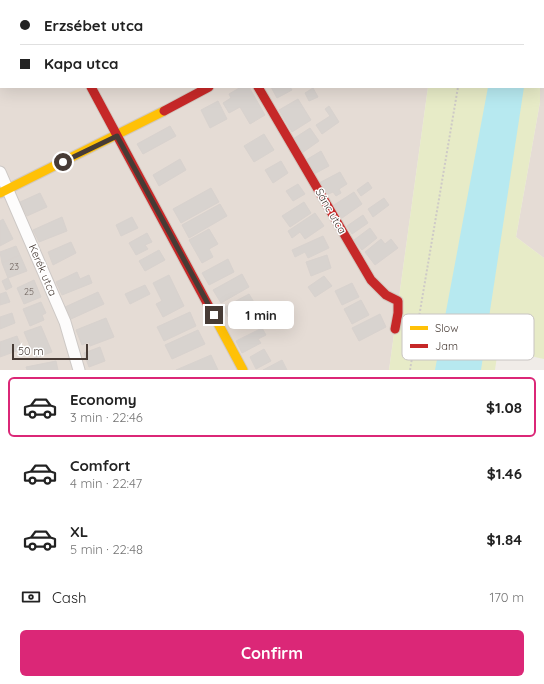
<!DOCTYPE html>
<meta charset="utf-8">
<style>
:root{--surface:#fff;--page:#f2f2f2;--text:#222;--muted:#767676;--line:#e0e0e0;--accent:#db2777}
body{margin:0;font-family:Quicksand,sans-serif;background:var(--page);color:var(--text);height:100vh;display:flex;flex-direction:column;font-size:15px;white-space:nowrap}
*{box-sizing:border-box;margin:0}
p{font-size:13px;color:var(--muted)}
.icon{flex:none;width:22px;height:22px;fill:none;stroke:currentColor;stroke-width:2;stroke-linecap:round;stroke-linejoin:round}
.map{position:relative;height:370px;overflow:hidden}
.details{display:flex;flex-direction:column;background:var(--surface);flex:1}
.details>*{flex:none}
.guide{position:absolute;left:0px;top:0px;width:544px;height:88px;box-shadow:0 4px 16px #0002;display:grid;align-content:center;height:88px;padding:0 20px;background:var(--surface)}
.scale{position:absolute;left:12px;bottom:10px;width:76px;box-sizing:border-box;padding-left:4px;border:2px solid #473b35;border-top:0;font-size:11px;line-height:14px;white-space:nowrap;color:#473b35;-webkit-text-stroke:3px #fff;paint-order:stroke}
.end{position:absolute;width:18px;height:18px;margin:-9px;border:5px solid #473b35;background:#fff;box-shadow:0 0 0 2px #fff}
.from{border-radius:50%}
.bubble{position:absolute;height:28px;border-radius:6px;background:var(--surface);box-shadow:0 4px 16px #0002;font-size:13px;font-weight:800;line-height:28px;text-align:center}
.guide b{display:flex;align-items:center;gap:14px;height:38px;font-size:15px}
.guide b+b{border-top:1px solid var(--line)}
.guide i{width:10px;height:10px;background:var(--text)}
ul{padding:7px 0 0;list-style:none}
li{display:flex;align-items:center;gap:12px;height:60px;margin:0 8px 6px;padding:0 12px;border:2px solid transparent;border-radius:6px}
li div{flex:1}
li b{display:block;font-size:15px}
li em{font-style:normal;font-weight:800}
li.on{border-color:var(--accent)}
li>.icon{width:36px;height:36px;stroke-width:1.5}
.pay{display:flex;align-items:center;gap:10px;height:44px;padding:0 20px;font-size:15px}
.pay p{margin-inline-start:auto}
.action{display:flex;gap:8px;margin-top:auto;padding:8px 20px}
.action a{flex:1;height:46px;border-radius:6px;background:var(--accent);color:#fff;font-size:16px;font-weight:800;line-height:46px;text-align:center}
.map>svg:first-child{display:block}
</style>
<div class="map">
<svg width="544" height="370" viewBox="0 0 544 370">
<rect width="100%" height="100%" fill="#f0ece8"/>
<!-- residential -->
<path fill="#e5dcd5" d="M0,0h438l-437,1v86h427l-39,283h-389z
M544,0v258l-28,-21 24,-135v-15h3z"/>
<!-- green -->
<path fill="#e7ebc7" d="M428,87h112v15l-24,135 28,21v101l-46,-10 -3,21h-106z"/>
<!-- water -->
<path fill="#b7e9f0" d="M488,87h36l-43,283h-46z"/>
<!-- building -->
<path fill="#d8d3cf" stroke="#d8d2ce" d="M241,87h8l16,28 -15,9 -10,-17 -11,6 -6,-10 8,-5 -2,-4z
M271,87h19l2,3 -15,8z
M313,88l5,9 -9,4 -4,-8z
M298,99l13,21 -19,12 -13,-22z
M218,101l9,18 -17,9 -9,-18z
M329,106l10,16 -17,12 -6,-9 14,-9 -5,-7z
M170,126l6,10 -33,18 -6,-10z
M310,128l9,13 -17,12 -9,-14z
M264,134l10,16 -20,12 -10,-16z
M321,151l8,15 -15,8 -8,-14z
M180,159l6,11 -27,16 -6,-11z
M281,161l7,12 -15,10 -8,-13z
M340,172l7,12 -8,5 2,4 -5,3 -3,-4 -7,3 -7,-12z
M368,182l4,6 -11,8 -4,-6z
M298,184l7,10 -12,7 -7,-10z
M211,188l8,14 -38,21 -8,-14z
M354,192l8,12 -20,14 -8,-13z
M40,193l7,14 -20,9 -7,-14z
M384,198l5,7 -16,12 -5,-8z
M304,202l7,11 -21,14 -8,-11z
M220,204l7,12 -38,22 -7,-13z
M315,213l9,13 -19,13 -5,-7 -8,6 -4,-7z
M363,215l5,8 -16,11 -5,-8z
M62,217l5,14 -28,11 -6,-12z
M132,217l6,11 -17,8 -5,-11z
M3,219l10,20 -13,7v-25z
M370,228l7,10 -15,12 -8,-10z
M209,229l9,15 -9,5 4,8 -11,6 -13,-23z
M147,233l5,9 -7,3 3,4 -12,6 -7,-12z
M323,236l6,12 -21,10 -3,-6 -10,5 -3,-7z
M381,239l4,5 6,-5 7,9 -23,17 -10,-13z
M71,242l5,11 -23,12 -5,-13z
M16,246l4,9 -18,8 -2,-11z
M159,250l6,10 -20,11 -6,-10z
M20,255l7,16 -19,7 -6,-15z
M327,255l4,13 -20,8 -5,-14z
M228,259l6,13 -25,13 -7,-12z
M77,272l3,7 9,-4 3,8 -30,12 -6,-13z
M242,274l7,13 -28,16 -8,-13z
M169,275l15,31 -21,11 -7,-13 6,-3 -9,-18z
M324,276l8,10 -17,11 -7,-10z
M8,278l4,9 -6,3 -4,-9z
M34,280l7,17 -17,7 -7,-16z
M352,283l7,14 -17,8 -7,-14z
M145,285l5,9 -20,10 -5,-10z
M6,292l4,10 -10,3v-11z
M98,292l6,12 -33,15 -6,-12z
M249,294l11,18 -26,15 -11,-19z
M361,300l8,15 -17,9 -8,-15z
M41,302l5,11 -4,2 2,5 -14,6 -7,-17z
M190,312l6,14 -32,15 -7,-14z
M12,313l3,10 -15,6v-12z
M380,314l6,13 -27,14 -7,-13z
M106,318l8,19 -24,9 -1,-4 -7,3 -6,-15z
M41,326l11,26 -17,6 -11,-26z
M262,328l4,7 -8,4 3,4 -19,10 -6,-12z
M198,330l7,14 -33,15 -7,-14z
M17,336l5,13 -22,8v-15z
M100,347l5,14 -16,6 -5,-14z
M264,349l7,12 -15,8 -6,-12z
M211,355l7,15h-42z
M282,360l5,10h-24z
M56,361l2,9h-31l-1,-3z"/>
<g fill="none" stroke-linecap="round" stroke-linejoin="round">
<!-- street casing -->
<g stroke="#cdc8c5" stroke-width="13">
<path id="street" d="M44,0l1,1
M208,0v1
M382,1l2,-1
M0,172l65,150 14,48"/>
</g>
<!-- slow casing -->
<g stroke="#d2c9c0" stroke-width="11">
<path id="slow" d="M0,193l164,-82
M214,316l29,54"/>
</g>
<!-- jam casing -->
<g stroke="#d2c9c0" stroke-width="11">
<path id="jam" d="M91,87l123,229
M258,87l113,193 15,15 12,6v12l-3,16
M164,111l45,-24"/>
</g>
<!-- path -->
<path stroke="#cecac7" stroke-width="2" stroke-dasharray="2 2" stroke-linecap="butt" d="M469,1v-1
M410,370l48,-283"/>
<!-- street -->
<use href="#street" stroke="#fdfcfc" stroke-width="11"/>
<!-- slow -->
<use href="#slow" stroke="#ffc107" stroke-width="9"/>
<!-- jam -->
<use href="#jam" stroke="#c62828" stroke-width="9"/>
</g>
<g fill="none" stroke-linecap="round" stroke-linejoin="round">
<!-- route -->
<path stroke="#473b35" stroke-width="5" d="M63,162l54,-26 97,179"/>
</g>
<g text-anchor="middle" stroke-width="3" stroke-linejoin="round" paint-order="stroke">
<!-- number labels -->
<g font-size="9" fill="#6d625d">
<text x="14" y="270">23</text>
<text x="29" y="295">25</text>
</g>
<!-- street labels -->
<g font-size="11" fill="#473b35" stroke="#fff">
<text transform="translate(331 211) rotate(60)" y="4">Sánc utca</text>
<text transform="translate(43 270) rotate(67)" y="4">Kerék utca</text>
</g>
</g>
<!-- legend -->
<rect x="402" y="314" width="132" height="46" rx="6" fill="#fff" stroke="#c8c4c2" stroke-width="1"/>
<rect x="410" y="326" width="18" height="4" fill="#ffc107"/>
<rect x="410" y="344" width="18" height="4" fill="#c62828"/>
<g font-size="11" fill="#473b35">
<text x="435" y="332">Slow</text>
<text x="435" y="350">Jam</text>
</g>
</svg>
<div class="scale">50 m</div>
<i class="end from" style="left:63px;top:162px"></i>
<i class="end" style="left:214px;top:315px"></i>
<div class="bubble" style="left:228px;top:301px;width:66px">1 min</div>
<div class="guide">
<b><i class="from"></i>Erzsébet utca</b>
<b><i></i>Kapa utca</b>
</div>
</div>
<section class="details">
<ul>
<li class="on"><svg class="icon" aria-label="car" viewBox="0 0 24 24"><path d="M5 17H2v-5l4-1 3-4h7l3 4 3 1v5h-3M9 17h6M6 11h13"/><circle cx="7" cy="17" r="2"/><circle cx="17" cy="17" r="2"/></svg><div><b>Economy</b><p>3 min · 22:46</p></div><em>$1.08</em></li>
<li><svg class="icon" aria-label="car" viewBox="0 0 24 24"><path d="M5 17H2v-5l4-1 3-4h7l3 4 3 1v5h-3M9 17h6M6 11h13"/><circle cx="7" cy="17" r="2"/><circle cx="17" cy="17" r="2"/></svg><div><b>Comfort</b><p>4 min · 22:47</p></div><em>$1.46</em></li>
<li><svg class="icon" aria-label="car" viewBox="0 0 24 24"><path d="M5 17H2v-5l4-1 3-4h7l3 4 3 1v5h-3M9 17h6M6 11h13"/><circle cx="7" cy="17" r="2"/><circle cx="17" cy="17" r="2"/></svg><div><b>XL</b><p>5 min · 22:48</p></div><em>$1.84</em></li>
</ul>
<div class="pay"><svg class="icon" aria-label="cash" viewBox="0 0 24 24"><path d="M3 7h18v10H3z"/><circle cx="12" cy="12" r="2"/></svg>Cash<p>170 m</p></div>
<div class="action"><a>Confirm</a></div>
</section>
